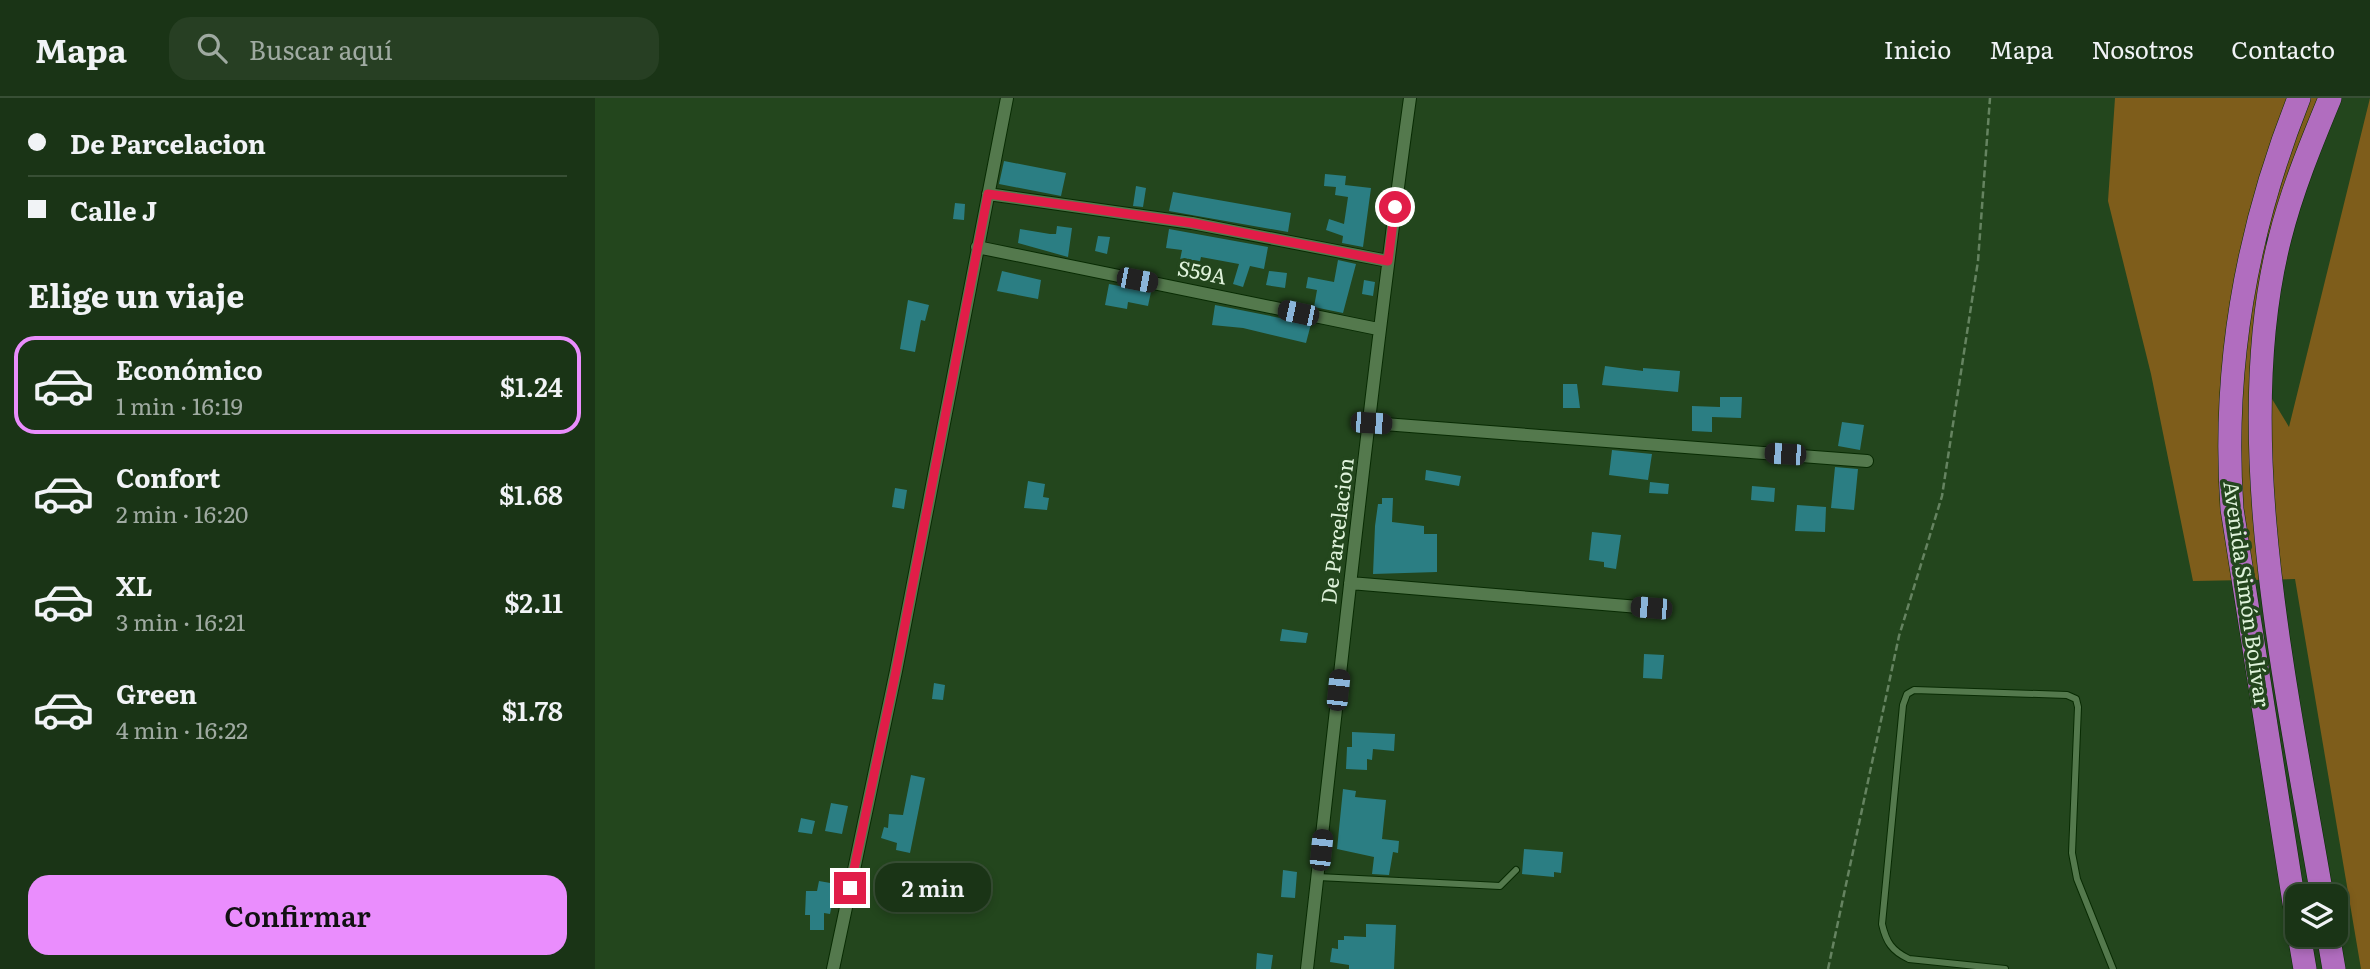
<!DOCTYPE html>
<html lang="es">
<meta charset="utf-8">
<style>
:root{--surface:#1a3416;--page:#273f23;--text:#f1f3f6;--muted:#9faaa1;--line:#384f35;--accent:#ea8dfd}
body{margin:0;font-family:Literata,serif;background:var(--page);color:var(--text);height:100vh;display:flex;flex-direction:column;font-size:26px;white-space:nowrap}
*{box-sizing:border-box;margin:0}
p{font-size:23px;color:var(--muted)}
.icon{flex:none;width:38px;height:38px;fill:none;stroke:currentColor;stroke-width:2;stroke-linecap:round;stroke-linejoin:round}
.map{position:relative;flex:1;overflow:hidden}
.drawer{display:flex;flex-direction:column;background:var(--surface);width:595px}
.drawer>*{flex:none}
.guide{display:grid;align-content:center;height:154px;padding:0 28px;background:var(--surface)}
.buttons{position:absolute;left:1690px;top:786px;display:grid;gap:14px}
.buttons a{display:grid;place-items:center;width:63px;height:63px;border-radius:14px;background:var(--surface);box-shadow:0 4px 10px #0003,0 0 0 2px var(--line);font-size:35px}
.end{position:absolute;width:32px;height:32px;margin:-16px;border:9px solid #e11d48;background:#fff;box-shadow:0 0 0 4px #fff}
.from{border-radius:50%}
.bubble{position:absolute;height:49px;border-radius:21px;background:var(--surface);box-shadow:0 4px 10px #0003,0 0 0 2px var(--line);font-size:23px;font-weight:600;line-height:49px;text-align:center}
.car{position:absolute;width:21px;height:42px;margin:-21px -10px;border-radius:9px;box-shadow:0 0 5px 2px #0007;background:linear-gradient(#222 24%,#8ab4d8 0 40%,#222 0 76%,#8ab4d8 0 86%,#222 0)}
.guide b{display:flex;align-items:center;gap:24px;height:66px;font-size:26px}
.guide b+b{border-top:2px solid var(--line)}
.guide i{width:18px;height:18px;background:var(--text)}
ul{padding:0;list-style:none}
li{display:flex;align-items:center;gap:21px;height:98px;margin:0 14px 10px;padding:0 14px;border:4px solid transparent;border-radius:21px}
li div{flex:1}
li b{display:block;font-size:26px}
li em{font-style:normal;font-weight:600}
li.active{border-color:var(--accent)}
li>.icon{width:63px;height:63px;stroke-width:1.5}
h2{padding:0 28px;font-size:32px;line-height:84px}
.button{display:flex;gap:14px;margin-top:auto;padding:14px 28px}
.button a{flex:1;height:80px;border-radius:21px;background:var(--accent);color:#111;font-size:28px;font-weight:600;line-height:80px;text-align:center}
header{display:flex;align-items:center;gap:42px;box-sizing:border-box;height:98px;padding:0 35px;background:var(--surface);border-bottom:2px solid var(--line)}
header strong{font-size:33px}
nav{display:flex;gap:38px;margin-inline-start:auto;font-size:24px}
.search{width:490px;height:63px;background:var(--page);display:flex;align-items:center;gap:18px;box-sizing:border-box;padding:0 24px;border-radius:21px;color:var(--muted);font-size:26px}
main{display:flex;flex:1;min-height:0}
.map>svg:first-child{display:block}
</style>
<header>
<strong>Mapa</strong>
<div class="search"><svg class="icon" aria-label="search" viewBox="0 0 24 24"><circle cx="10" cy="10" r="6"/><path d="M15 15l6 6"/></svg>Buscar aquí</div>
<nav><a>Inicio</a><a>Mapa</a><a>Nosotros</a><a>Contacto</a></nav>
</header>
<main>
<section class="drawer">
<div class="guide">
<b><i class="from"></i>De Parcelacion</b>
<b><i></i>Calle J</b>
</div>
<h2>Elige un viaje</h2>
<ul>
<li class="active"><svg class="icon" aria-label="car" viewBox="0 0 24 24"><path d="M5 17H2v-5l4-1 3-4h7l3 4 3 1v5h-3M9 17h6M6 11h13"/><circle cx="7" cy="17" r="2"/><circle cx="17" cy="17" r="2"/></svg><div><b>Económico</b><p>1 min · 16:19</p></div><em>$1.24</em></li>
<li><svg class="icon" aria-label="car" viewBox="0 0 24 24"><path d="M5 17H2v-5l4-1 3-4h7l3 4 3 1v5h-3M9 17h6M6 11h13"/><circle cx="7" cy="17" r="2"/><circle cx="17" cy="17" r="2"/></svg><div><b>Confort</b><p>2 min · 16:20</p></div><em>$1.68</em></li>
<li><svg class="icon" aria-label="car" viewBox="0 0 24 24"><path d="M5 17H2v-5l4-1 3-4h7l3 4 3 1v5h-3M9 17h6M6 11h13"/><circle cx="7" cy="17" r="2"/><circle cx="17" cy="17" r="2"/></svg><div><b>XL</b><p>3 min · 16:21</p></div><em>$2.11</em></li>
<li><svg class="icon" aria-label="car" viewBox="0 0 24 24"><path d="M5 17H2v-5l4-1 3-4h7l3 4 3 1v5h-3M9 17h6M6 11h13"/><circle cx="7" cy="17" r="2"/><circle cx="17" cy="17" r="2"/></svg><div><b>Green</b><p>4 min · 16:22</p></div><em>$1.78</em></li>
</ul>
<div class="button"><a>Confirmar</a></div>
</section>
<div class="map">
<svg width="1775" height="871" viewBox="0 0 1775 871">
<rect width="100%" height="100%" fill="#23461d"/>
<!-- green -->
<path fill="#7e5d1b" d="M1520,0h213l-62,142v149l23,38 81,-329v871h-9l-66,-390 -102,2 -42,-207 -43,-173z"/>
<!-- building -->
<path fill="#2b7e83" d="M409,63l62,12 -5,23 -62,-12z
M730,76l21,2 -1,9 26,3 -8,59 -21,-4 1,-7 -17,-6 3,-11 15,5 4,-27 -13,-2 1,-8 -12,-1z
M541,88l10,2 -3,19 -10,-1z
M578,94l118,21 -3,19 -119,-21z
M360,105l10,1 -1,16 -11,-1z
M462,128l15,2 -4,29 -50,-14 2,-14 30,5h6z
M574,131l99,18 -4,22 -14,-3 -7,21 -10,-3 6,-20 -38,-7 -5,22 -19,-4 5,-25 -16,-2z
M503,138l12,1 -3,17 -12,-3z
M743,162l18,4 -13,49 -29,-6 3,-17 -11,-2 2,-11 26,5z
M407,173l39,9 -3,19 -41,-8z
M674,173l18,2 -2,15 -19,-3z
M769,182l11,2 -2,14 -11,-2z
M514,186l42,8 -3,14 -20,-4 -1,7 -22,-4z
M313,202l21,5 -4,16 -4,-1 -6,32 -15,-3z
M620,207l96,19 -5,19 -63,-15 -31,-3z
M1010,268l38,5v-3l37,3 -2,21 -76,-7z
M968,286h14l3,24h-17z
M1125,299h22l-1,21 -29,-1v15l-20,-1v-25l28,1z
M1247,324l22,3 -4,25 -22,-4z
M1017,352l40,4 -4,26 -39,-5z
M1240,369l23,2 -4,41 -23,-2z
M831,372l35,6 -2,10 -34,-6z
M433,383l17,3 -2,13 6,1 -2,12 -23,-2z
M1055,384l19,2 -1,10 -19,-1z
M1157,388l23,2 -1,14 -23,-2z
M300,390l12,2 -3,19 -12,-2z
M787,400h11l-1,24 32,4v8h13v38l-64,2 2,-48 3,-22h4z
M1202,407l29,2 -1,25 -30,-1z
M997,434l29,3 -5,34 -12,-2v-5l-15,-2z
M687,531l26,4 -2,10 -26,-2z
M1049,556l20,1 -2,24 -19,-1z
M339,585l11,2 -2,15 -11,-1z
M757,634l43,2 -1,17 -21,-2 -1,11 -5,-1v11l-21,-1 1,-22h5z
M316,677l14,3 -15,75 -14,-3 1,-7 -16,-5 3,-11 4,1 1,-14 14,1z
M748,691l13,2 -1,6 31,3 -4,39 17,2 -1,12 -5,-1 -4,23 -17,-1 2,-17 -37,-8z
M236,705l17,3 -6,28 -17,-3z
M206,720l14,3 -3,13 -14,-2z
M929,751l39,3 -2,21 -7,-1v5l-32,-3z
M688,772l14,2 -2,26 -14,-1z
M224,783l17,3 -6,30 -6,-1v17h-14v-15h-5l1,-24h11z
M771,826l30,1 -2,44h-45v-4l-19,-3 2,-14 6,1v-9h6v-4l22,1z
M662,855l16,2 -2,14h-15z"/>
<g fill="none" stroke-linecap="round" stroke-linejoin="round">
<!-- lane casing -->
<g stroke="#082b03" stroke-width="8">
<path id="lane" d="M723,779l182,9 16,-16
M1410,871l-96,-10c-17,-8 -23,-17 -27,-35l21,-219 4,-11 7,-4 153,5 9,4 2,8 -6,146 5,26 36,90"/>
</g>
<!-- street casing -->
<g stroke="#082b03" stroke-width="14">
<path id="street" d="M393,96l204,29 196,38
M382,149l401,82
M776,325l496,38
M755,485l301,25
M238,871l63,-298 111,-573
M712,871c33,-291 63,-581 103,-871"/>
</g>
<!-- highway casing -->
<g stroke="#082b03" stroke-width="24">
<path id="highway" d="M1727,798c-34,-201 -93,-459 -42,-658 12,-48 31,-94 50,-140
M1703,830l-66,-419c-10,-141 15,-280 67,-411
M1704,836l6,35
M1733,836l6,35"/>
</g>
<!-- path -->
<path stroke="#658360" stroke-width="2.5" stroke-dasharray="7 3.5" stroke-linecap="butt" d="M1233,871l71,-333 43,-140 36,-235 12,-163"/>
<!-- lane -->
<use href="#lane" stroke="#54794d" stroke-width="6"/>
<!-- street -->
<use href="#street" stroke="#54794d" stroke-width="12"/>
<!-- highway -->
<use href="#highway" stroke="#b16dbf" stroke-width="23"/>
</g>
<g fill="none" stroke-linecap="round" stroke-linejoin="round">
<!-- route -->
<path stroke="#e11d48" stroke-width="9" d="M255,790l46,-217 92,-477 204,29 196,38 7,-54"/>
</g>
<g text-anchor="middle" stroke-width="7" stroke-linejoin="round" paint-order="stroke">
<!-- street labels -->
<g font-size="21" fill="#def2da" stroke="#23461d">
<text transform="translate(607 175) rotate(11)" y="7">S59A</text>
<text transform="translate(743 433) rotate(-83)" y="7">De Parcelacion</text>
<text transform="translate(1651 496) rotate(82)" y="7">Avenida Simón Bolívar</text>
</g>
</g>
</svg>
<div class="buttons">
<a><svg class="icon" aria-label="layers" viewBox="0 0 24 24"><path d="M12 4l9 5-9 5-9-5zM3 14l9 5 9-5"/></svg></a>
</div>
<i class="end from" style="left:800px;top:109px"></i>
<i class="end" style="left:255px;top:790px"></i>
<div class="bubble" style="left:280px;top:765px;width:116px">2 min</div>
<i class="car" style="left:542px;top:182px;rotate:101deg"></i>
<i class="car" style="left:703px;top:215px;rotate:282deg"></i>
<i class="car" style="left:776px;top:325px;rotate:94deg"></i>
<i class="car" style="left:1190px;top:356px;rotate:274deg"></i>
<i class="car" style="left:1056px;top:510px;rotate:275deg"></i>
<i class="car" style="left:743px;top:592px;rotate:6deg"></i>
<i class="car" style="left:726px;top:752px;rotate:6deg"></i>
</div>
</main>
